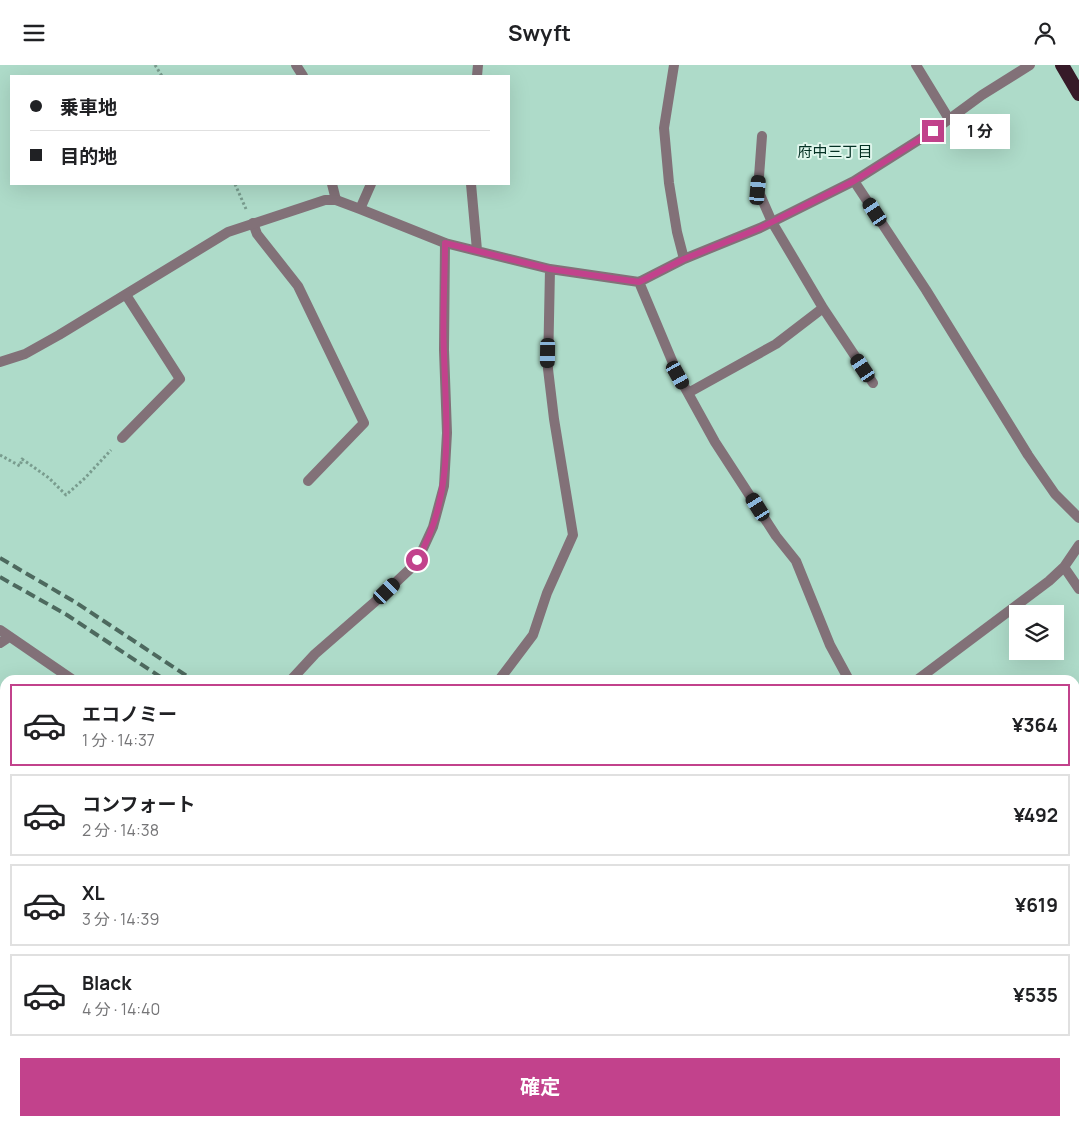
<!DOCTYPE html>
<html lang="ja">
<meta charset="utf-8">
<style>
:root{--surface:#fff;--page:#f2f2f2;--text:#202124;--muted:#757577;--line:#e0e0e0;--accent:#c2428c}
body{margin:0;font-family:Manrope,"Noto Sans JP",sans-serif;background:var(--page);color:var(--text);height:100vh;display:flex;flex-direction:column;font-size:19px;white-space:nowrap}
*{box-sizing:border-box;margin:0}
p{font-size:16px;color:var(--muted)}
.icon{flex:none;width:28px;height:28px;fill:none;stroke:currentColor;stroke-width:2;stroke-linecap:round;stroke-linejoin:round}
.map{position:relative;flex:1;overflow:hidden}
.sheet{position:absolute;left:0px;top:610px;width:1080px;height:451px;display:flex;flex-direction:column;background:var(--surface);border-radius:15px 15px 0 0;box-shadow:0 5px 20px #0002}
.sheet>*{flex:none}
.guide{position:absolute;left:10px;top:10px;width:500px;height:110px;border-radius:0px;box-shadow:0 5px 20px #0002;display:grid;align-content:center;height:110px;padding:0 20px;background:var(--surface)}
.controls{position:absolute;left:1009px;top:540px;display:grid;gap:10px}
.controls a{display:grid;place-items:center;width:55px;height:55px;border-radius:0px;background:var(--surface);box-shadow:0 5px 20px #0002;font-size:25px}
.end{position:absolute;width:22px;height:22px;margin:-11px;border:6px solid #c2428c;background:#fff;box-shadow:0 0 0 2px #fff}
.from{border-radius:50%}
.bubble{position:absolute;height:35px;border-radius:0px;background:var(--surface);box-shadow:0 5px 20px #0002;font-size:16px;font-weight:700;line-height:35px;text-align:center}
.car{position:absolute;width:15px;height:30px;margin:-15px -8px;border-radius:6px;box-shadow:0 0 4px 1px #0007;background:linear-gradient(#222 24%,#8ab4d8 0 40%,#222 0 76%,#8ab4d8 0 86%,#222 0)}
.guide b{display:flex;align-items:center;gap:18px;height:48px;font-size:19px}
.guide b+b{border-top:1px solid var(--line)}
.guide i{width:12px;height:12px;background:var(--text)}
ul{padding:9px 0 0;list-style:none}
li{display:flex;align-items:center;gap:15px;height:82px;margin:0 10px 8px;padding:0 10px;border:2px solid var(--line);border-radius:0px}
li div{flex:1}
li b{display:block;font-size:19px}
li em{font-style:normal;font-weight:700}
li.active{border-color:var(--accent)}
li>.icon{width:45px;height:45px;stroke-width:1.5}
.primary-button{display:flex;gap:10px;margin-top:auto;padding:10px 20px}
.primary-button a{flex:1;height:58px;border-radius:0px;background:var(--accent);color:#fff;font-size:20px;font-weight:700;line-height:58px;text-align:center}
header{display:flex;justify-content:space-between;align-items:center;height:65px;padding:0 20px;background:var(--surface);font-size:22px;font-weight:700}
.map>svg:first-child{display:block}
</style>
<header><svg class="icon" aria-label="menu" viewBox="0 0 24 24"><path d="M4 6h16M4 12h16M4 18h16"/></svg>Swyft<svg class="icon" aria-label="person" viewBox="0 0 24 24"><circle cx="12" cy="8" r="4"/><path d="M4 21q1-7 8-7t8 7"/></svg></header>
<div class="map">
<svg width="1079" height="1061" viewBox="0 0 1079 1061">
<rect width="100%" height="100%" fill="#aedbc9"/>
<g fill="none" stroke-linecap="round" stroke-linejoin="round">
<!-- stream -->
<path stroke="#a099db" stroke-width="7" d="M0,785l5,1
M298,1056l5,5"/>
<!-- path -->
<path stroke="#799c8e" stroke-width="3" stroke-dasharray="2.5 2.5" stroke-linecap="butt" d="M155,0l7,11
M235,119l11,25
M0,390l20,11 2,-7 27,19 17,17 19,-17 26,-28"/>
<!-- service -->
<path stroke="#827178" stroke-width="10" d="M296,0l7,11
M916,0l33,54
M762,71l-4,54 14,32
M332,119l4,16
M253,158l4,11 41,52 66,137 -56,58
M122,373l58,-59 -54,-84
M0,565l73,50
M0,578l9,-6
M291,615l24,-26 62,-54 33,-31 11,-16 12,-26 11,-41 3,-53 -3,-83 1,-107
M0,724l5,-4
M1,992l4,3
M71,1056l5,5
M470,1056l5,5
M130,1061l4,-5"/>
<!-- minor -->
<path stroke="#827178" stroke-width="10" d="M674,0l-10,63 5,55 8,49 7,27
M477,11l1,-11
M854,116l72,109 102,165 27,39 24,24
M471,119l6,66
M360,144l11,-25
M772,157l51,86 50,75
M639,217l39,93 37,67 61,94 20,25 34,84 19,35
M0,297l25,-8 34,-19 169,-103 97,-32h11l24,9 85,34 105,26 89,13 45,-23 76,-31 94,-47 79,-50 49,-36 48,-30
M688,328l88,-49 47,-36
M1064,502l15,22
M499,615l34,-45 14,-42 26,-58 -19,-116 -6,-50 2,-100
M917,615l132,-99 15,-14 15,-22
M1033,1056l2,5
M595,1061l3,-5
M999,1061l2,-5"/>
<!-- trunk -->
<path stroke="#361a28" stroke-width="14" d="M1062,0l17,29"/>
<!-- rail -->
<path stroke="#4d695e" stroke-width="4" stroke-dasharray="10 5" stroke-linecap="butt" d="M0,493l75,44 118,78
M0,512l67,38 98,65
M664,1056l4,5
M684,1056l4,5"/>
</g>
<g fill="none" stroke-linecap="round" stroke-linejoin="round">
<!-- route -->
<path stroke="#c2428c" stroke-width="6" d="M417,495c38,-64 29,-136 27,-207 -2,-37 1,-74 1,-110l105,26 89,13 45,-23 76,-31 94,-47 79,-50"/>
</g>
<g text-anchor="middle" stroke-width="4" stroke-linejoin="round" paint-order="stroke">
<!-- neighbourhood labels -->
<g font-size="15" fill="#043124" stroke="#dff6ec">
<text x="835" y="92">府中三丁目</text>
</g>
</g>
</svg>
<div class="controls">
<a><svg class="icon" aria-label="layers" viewBox="0 0 24 24"><path d="M12 4l9 5-9 5-9-5zM3 14l9 5 9-5"/></svg></a>
</div>
<i class="end from" style="left:417px;top:495px"></i>
<i class="end" style="left:933px;top:66px"></i>
<div class="bubble" style="left:950px;top:49px;width:60px">1 分</div>
<i class="car" style="left:758px;top:125px;rotate:5deg"></i>
<i class="car" style="left:875px;top:147px;rotate:327deg"></i>
<i class="car" style="left:548px;top:288px;rotate:181deg"></i>
<i class="car" style="left:863px;top:303px;rotate:326deg"></i>
<i class="car" style="left:678px;top:310px;rotate:151deg"></i>
<i class="car" style="left:758px;top:442px;rotate:328deg"></i>
<i class="car" style="left:387px;top:526px;rotate:46deg"></i>
<div class="guide">
<b><i class="from"></i>乗車地</b>
<b><i></i>目的地</b>
</div>
<section class="sheet">
<ul>
<li class="active"><svg class="icon" aria-label="car" viewBox="0 0 24 24"><path d="M5 17H2v-5l4-1 3-4h7l3 4 3 1v5h-3M9 17h6M6 11h13"/><circle cx="7" cy="17" r="2"/><circle cx="17" cy="17" r="2"/></svg><div><b>エコノミー</b><p>1 分 · 14:37</p></div><em>¥364</em></li>
<li><svg class="icon" aria-label="car" viewBox="0 0 24 24"><path d="M5 17H2v-5l4-1 3-4h7l3 4 3 1v5h-3M9 17h6M6 11h13"/><circle cx="7" cy="17" r="2"/><circle cx="17" cy="17" r="2"/></svg><div><b>コンフォート</b><p>2 分 · 14:38</p></div><em>¥492</em></li>
<li><svg class="icon" aria-label="car" viewBox="0 0 24 24"><path d="M5 17H2v-5l4-1 3-4h7l3 4 3 1v5h-3M9 17h6M6 11h13"/><circle cx="7" cy="17" r="2"/><circle cx="17" cy="17" r="2"/></svg><div><b>XL</b><p>3 分 · 14:39</p></div><em>¥619</em></li>
<li><svg class="icon" aria-label="car" viewBox="0 0 24 24"><path d="M5 17H2v-5l4-1 3-4h7l3 4 3 1v5h-3M9 17h6M6 11h13"/><circle cx="7" cy="17" r="2"/><circle cx="17" cy="17" r="2"/></svg><div><b>Black</b><p>4 分 · 14:40</p></div><em>¥535</em></li>
</ul>
<div class="primary-button"><a>確定</a></div>
</section>
</div>
